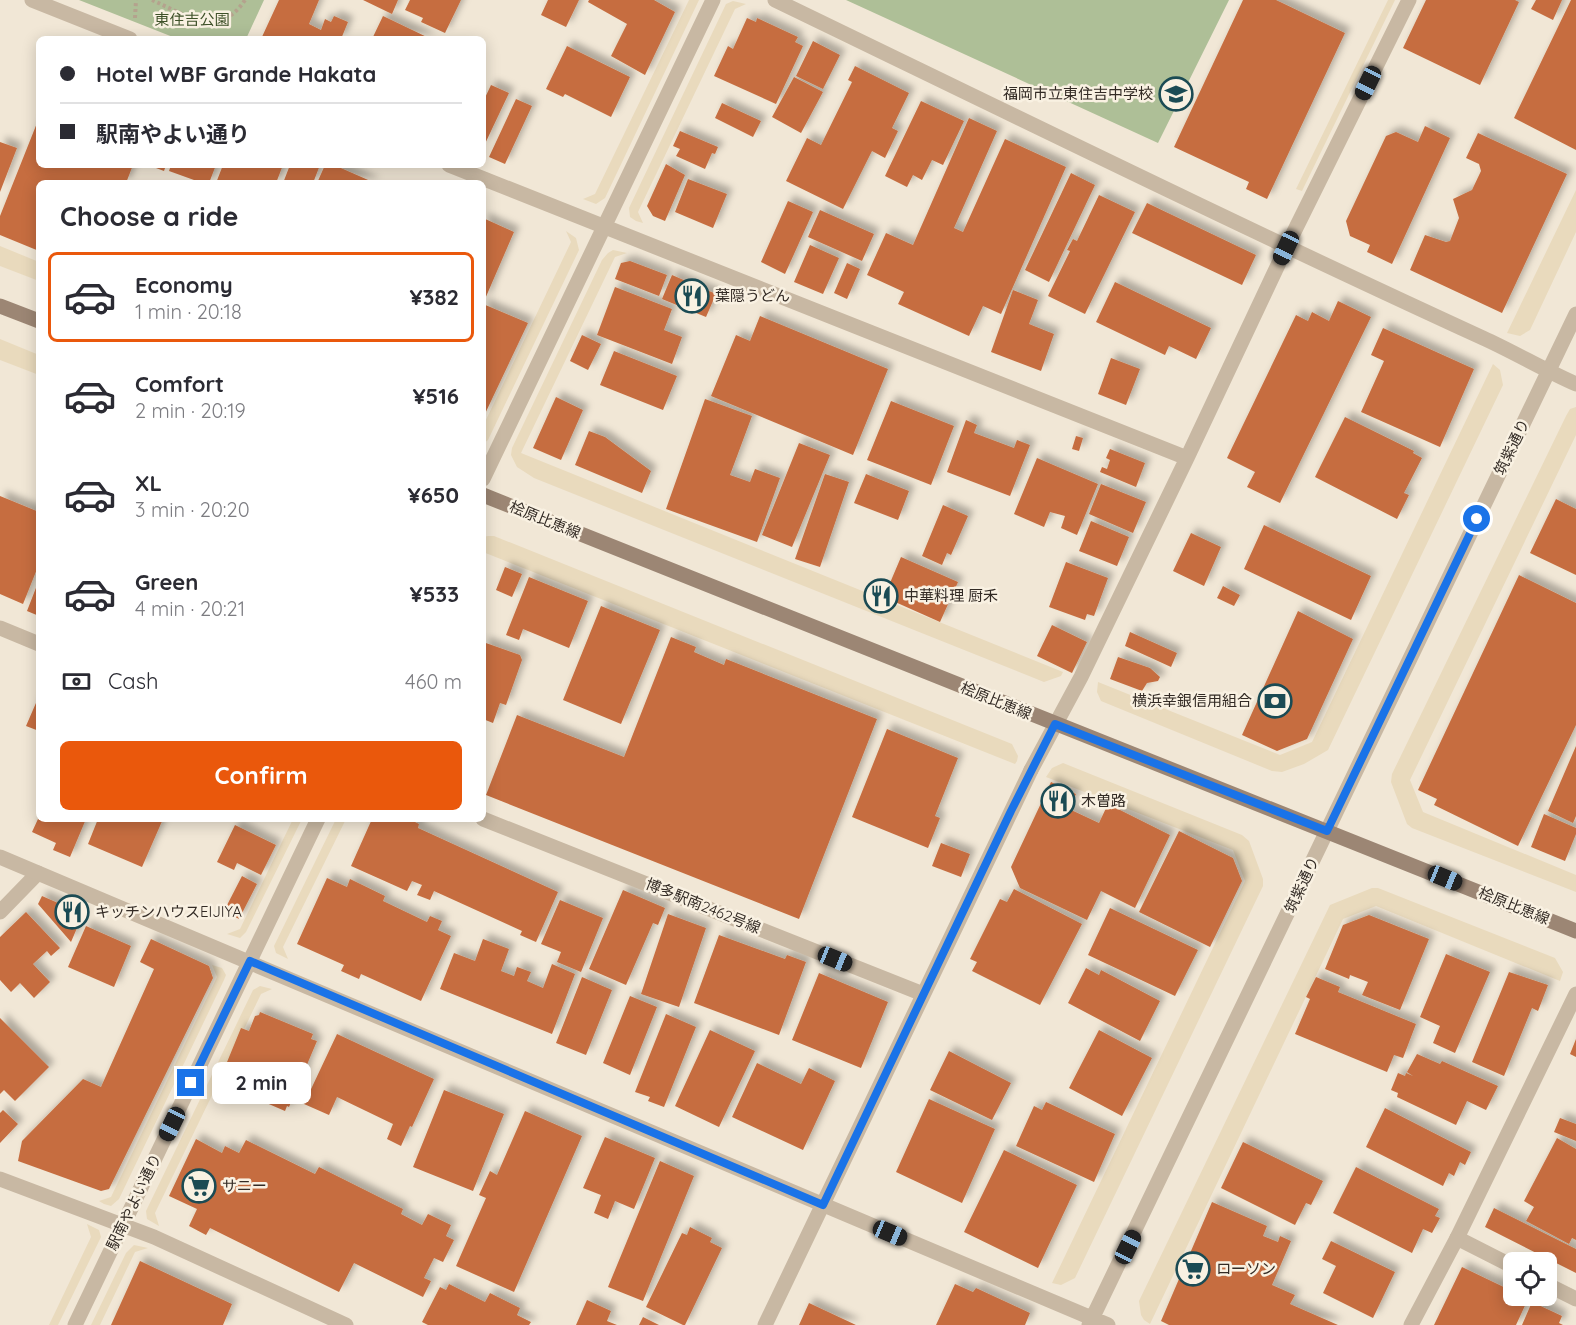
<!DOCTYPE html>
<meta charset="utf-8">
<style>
:root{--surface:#fff;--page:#f7f7f7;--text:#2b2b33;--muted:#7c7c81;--line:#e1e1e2;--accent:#ea580c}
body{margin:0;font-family:Quicksand,"Noto Sans JP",sans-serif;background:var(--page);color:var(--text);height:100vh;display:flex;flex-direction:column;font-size:22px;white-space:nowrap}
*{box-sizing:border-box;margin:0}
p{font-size:20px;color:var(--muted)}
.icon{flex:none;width:33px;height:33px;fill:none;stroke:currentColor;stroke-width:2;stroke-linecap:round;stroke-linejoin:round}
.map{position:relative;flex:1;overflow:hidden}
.panel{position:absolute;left:36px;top:180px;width:450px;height:642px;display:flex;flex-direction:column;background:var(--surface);border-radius:9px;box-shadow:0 3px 15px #0003}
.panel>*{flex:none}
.top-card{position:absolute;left:36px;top:36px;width:450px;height:132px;border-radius:9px;box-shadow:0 3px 15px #0003;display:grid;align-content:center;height:132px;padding:0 24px;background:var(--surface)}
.buttons{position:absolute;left:1503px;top:1252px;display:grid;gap:12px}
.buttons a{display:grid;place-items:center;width:54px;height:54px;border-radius:9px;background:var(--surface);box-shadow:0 3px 15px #0003;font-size:30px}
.end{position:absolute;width:27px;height:27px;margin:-14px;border:8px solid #1a73e8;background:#fff;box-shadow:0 0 0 3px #fff}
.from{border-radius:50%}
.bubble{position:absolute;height:42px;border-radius:9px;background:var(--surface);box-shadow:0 3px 15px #0003;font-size:20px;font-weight:700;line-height:42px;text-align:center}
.car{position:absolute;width:18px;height:36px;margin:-18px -9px;border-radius:8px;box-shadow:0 0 4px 2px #0007;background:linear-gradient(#222 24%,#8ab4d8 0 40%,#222 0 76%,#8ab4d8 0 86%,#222 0)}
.top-card b{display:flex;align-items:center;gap:21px;height:57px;font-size:22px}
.top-card b+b{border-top:2px solid var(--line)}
.top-card i{width:15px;height:15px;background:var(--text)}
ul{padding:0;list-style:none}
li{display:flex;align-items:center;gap:18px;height:90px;margin:0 12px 9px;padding:0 12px;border:3px solid transparent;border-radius:9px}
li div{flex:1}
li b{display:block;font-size:22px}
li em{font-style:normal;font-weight:700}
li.active{border-color:var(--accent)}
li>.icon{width:54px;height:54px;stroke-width:1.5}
h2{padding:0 24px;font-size:27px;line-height:72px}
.pay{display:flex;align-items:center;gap:15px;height:66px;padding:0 24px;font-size:22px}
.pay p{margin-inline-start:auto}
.button{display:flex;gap:12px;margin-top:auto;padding:12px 24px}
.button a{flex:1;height:69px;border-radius:9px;background:var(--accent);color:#fff;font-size:24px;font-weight:700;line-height:69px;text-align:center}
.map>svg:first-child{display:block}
</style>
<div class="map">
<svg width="1576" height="1325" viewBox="0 0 1576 1325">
<defs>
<filter id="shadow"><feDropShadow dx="5.5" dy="-5.5" stdDeviation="3" flood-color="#0004"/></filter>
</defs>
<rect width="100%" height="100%" fill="#f1e7d6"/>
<!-- green -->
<path fill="#aebf97" d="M79,0h185l-18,39h-68z
M846,0h383l-71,143z"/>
<!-- plaza -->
<path fill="#e9dabd" d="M689,0h10l-94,198 -9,6 -13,-5 12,-5z
M1388,0h7l-93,191 -6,-2z
M733,1l13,3 -11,5 -97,203 5,11 -7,-2 -6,-4 -1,-9 97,-204z
M1576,190v42l-46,98 -10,6 -13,-3z
M566,231l10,7 3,12 -91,190 -5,4v-18l88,-184z
M0,246l39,16v19l-39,-15z
M613,250l14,3 -12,4 -94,196 542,219 -2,4 -17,6 -510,-204 -17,-11 -6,-12 1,-7 90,-188 6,-7z
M0,339l39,16v20l-39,-15z
M1493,364l7,6 3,15 -175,365 -24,14 -22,8 -10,-1 -171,-70 -4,-9 1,-10 182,73 32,-13z
M1576,407v28l-166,345 13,32 153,63v17l-164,-64 -5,-4 -16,-42 1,-8 174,-358 4,-7z
M488,536h6l518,208 6,12 -1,5 -2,3 -532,-212v-15z
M1063,763l179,72 7,6 14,38v7l-188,392 -14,7 -9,-2 193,-402 -12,-31 -187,-73 6,-9z
M293,819h9l-56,113 -6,6 -13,-4 13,-5z
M336,819h10l-63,128 5,12 -12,-6 -2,-7z
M1372,888h6l177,70 8,14 -3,9 -184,-75 -33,13 -193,405 -6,-4 -3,-5 -2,-14 191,-396z
M212,965l10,3 4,7 -2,5 -105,219 -8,7 -7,-2 -5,-3 12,-4 106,-220z
M260,986l12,3 -11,5 -106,219 4,13 -12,-7 -1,-8 107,-221z
M87,1224l12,6 2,7 -43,88h-9l42,-88z
M134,1245l14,3 -13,4 -35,73h-9l35,-72z"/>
<!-- building -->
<path fill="#c66d3f" filter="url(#shadow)" d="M279,0h40l-10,24 12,6 4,-11 6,3 3,-6 14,6 -7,17h-80z
M363,0h35l-6,14z
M410,0h51l-16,33 -24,-11 2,-4 -18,-8z
M548,0h31l-13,27 -25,-12z
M589,0h65l21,12 -30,63 -34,-19 16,-32 -39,-22z
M1243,0h33l69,33 -78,166 -21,-10 3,-7 -75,-35z
M1426,0h89l4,2 -39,83 -77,-37z
M1536,0h26l-9,20 -22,-11z
M1571,0h5v150l-62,-32z
M383,16l48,23h-59z
M747,18l9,4 1,-4 41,19 -3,5 8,4 -27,58 -62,-28 14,-30 5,3z
M813,41l27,14 -17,34 -27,-13z
M567,46l63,31 -19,40 -46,-23 -2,3 -17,-8z
M855,66l54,27 -17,35 6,3 -13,27 -13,-7 -29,58 -57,-28 21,-43 14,7 31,-63 -4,-2z
M794,77l29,15 -22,41 -29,-16z
M491,85l18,8 -26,55v-46z
M516,99l16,7 -27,58 -16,-7z
M921,101l43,20 -21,44 -11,-5 -10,20 -9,-5 -6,12 -22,-11z
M722,103l39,18 -8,16 -38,-19z
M39,118v47h94l-7,18h-87v68l-39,-16v-19z
M969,118l28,13 -43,97 9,4 42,-93 61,28 -65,147 -18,-8 -14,30 -71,-32 6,-12 -37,-17 19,-42 27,12z
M1425,126l25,12 -58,126 -25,-12 3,-7 -20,-9 -4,-15 40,-85 10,-4 22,10z
M680,131l38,16 -3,7 -3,-1 -7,16 -29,-13 4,-7 -7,-3z
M1478,133l89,41 -65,139 -92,-43 15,-35 21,7 4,-1 9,-23 -6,-19 19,-9 9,-19 -2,-7 -13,-6z
M0,142l17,6 -17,44z
M666,164l19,11 -20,46 -12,-5 -6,-10z
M148,165h18l-2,6z
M171,165h45l-7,18h-17l2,-3 -25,-9z
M223,165h60l-7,18h-60z
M290,165h30l-7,18h-30z
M325,165h9l41,18h-58z
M1071,173l24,12 -46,97 -24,-12z
M688,179l39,15 -14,34 -38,-16z
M1099,195l36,17 -50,102 -37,-18 22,-45 -3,-1 6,-11 4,2z
M788,201l25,11 -28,62 -24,-12z
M1147,203l109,52 -14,30 -110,-52z
M820,210l54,24 -12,27 -54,-24z
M483,218l31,14 -29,67 -2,-1z
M810,245l29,13 -16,36 -29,-12z
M630,261l37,14 -8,21 -44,-17 6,-16z
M847,263l13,6 -13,30 -13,-6z
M672,275l44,19 -10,23 -44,-18z
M1115,282l96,46 -15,31 -27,-13 -4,9 -69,-33z
M615,287l57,22 -8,21 18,7 -10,27 -75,-29z
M1013,290l25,10 -9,24 25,10 -13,37 -50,-19z
M1338,301l33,16 -91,186 -33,-16 8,-15 -28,-14 69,-143 12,6 4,-9 17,9z
M483,304l45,19 -45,95z
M760,316l128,53 -35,86 -142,-59 25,-61 14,6z
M1383,328l91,41 -34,78 -79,-35 23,-51 -13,-6z
M582,335l19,9 -13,26 -18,-9z
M614,351l63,25 -14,34 -63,-25z
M1111,358l29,11 -14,36 -28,-11z
M556,397l27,13 -22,50 -28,-12z
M705,399l47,17 -22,59 20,7 5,-13 25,9 -23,64 -91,-33z
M891,401l63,25 -23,59 -64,-25z
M1345,417l69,34 -1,2 9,5 -18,35 5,2 -12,24 -82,-42z
M966,420l11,5 -3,8 40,15 3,-8 13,5 -20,51 -63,-24z
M589,431l16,6 46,34 -9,22 -67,-28z
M1076,436l7,2 -4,13 -7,-2z
M799,443l31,12 -38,92 -30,-12z
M1110,449l35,14 -9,24 -36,-15 2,-5 5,2 3,-9 -4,-2z
M1037,458l61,26 -21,51 -16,-7 4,-12 -15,-4 -6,15 -30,-13z
M825,474l24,8 -29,85 -25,-8z
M866,474l43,17 -11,29 -44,-17z
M1101,484l45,18 -13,31 -44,-19z
M0,496l39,16v52l-16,40 -23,-10z
M1556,499l20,10v66l-46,-22z
M943,505l25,11 -17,39 -4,-2 -5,12 -20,-9z
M1091,521l38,16 -12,29 -38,-15z
M1264,525l107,51 -20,44 -107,-51z
M1191,533l30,14 -17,39 -31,-15z
M901,557l57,25 -18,40 -56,-25z
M1066,562l42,16 -14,38 -7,-2 -2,6 -36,-13z
M505,567l17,7 -10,23 -16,-7z
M1519,575l57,28v122l-58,121 -84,-41 3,-6 -19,-9z
M529,577l59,24 -19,47 -46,-19 -4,11 -13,-5z
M39,580v36l-12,-5z
M1223,586l17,9 -6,11 -17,-8z
M601,606l59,24 -39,94 -58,-24z
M1298,611l55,28 -46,100 -30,12 -35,-16z
M1052,625l35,17 -15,31 -35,-17z
M1130,632l47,21 -6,14 -46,-21z
M671,637l25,10 -2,5 30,13 2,-6 151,60 -78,200 -313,-124 31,-80 107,42z
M483,642l37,13 2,5 -16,45 -6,-2 -7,20 -10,-4z
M1118,657l32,11 10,9 -2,4 -11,2 -5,8 -32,-12z
M39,696v35l-13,-5z
M887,729l71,29 -23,58 5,2 -12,30 -76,-31z
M1576,746v70l-3,7 -25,-12z
M1051,782l25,12 -7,15 30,14 9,-19 62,31 -35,73 -34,-17 -14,29 -67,-32 -9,-21z
M1544,814l32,14v6l-11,27 -34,-14z
M38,819h48l-16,38 -17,-7 3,-7 -24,-11z
M98,819h65l-21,48 -54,-23z
M372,819h37l10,5 -1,4 140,64 -22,50 -16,-7 2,-4 -88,-40 -4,9 -13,-5 5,-10 -10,-4 -5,10 -56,-25z
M235,825l41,20 -15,30 -24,-12 -3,7 -17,-8z
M1179,831l54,27 9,23 -32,66 -71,-35z
M941,843l29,11 -9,23 -29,-11z
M242,876l15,8 -18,35 -15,-8z
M327,878l20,9 3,-8 35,17 -2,5 44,21 3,-6 12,5 -4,9 13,6 -30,65 -60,-27 -2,5 -18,-8 3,-6 -47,-21z
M1014,889l68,35 -42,81 -68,-34 5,-9 -7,-3 30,-60 7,3z
M623,890l42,18 -7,17 -5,-2 -27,62 -37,-16z
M42,896l41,18 -12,28 -33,-38z
M560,900l43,18 -22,54 -24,-10 4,-10 -20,-8z
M1110,908l88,42 -23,46 -87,-41z
M26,912l34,36 -9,8 -4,-5 -14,13 17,18 -16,16 -14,-15 -9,9 -11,-12v-43z
M668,914l38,14 -27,79 -38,-13z
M1369,915l60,24 -29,71 -38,-15 6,-13 -18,-7 -1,4 -24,-10 18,-44z
M86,926l45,20 -17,41 -46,-20z
M719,935l66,24 2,-4 19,7 -27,73 -85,-32z
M151,939l58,27 4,12 -104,211 -8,2 -83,-30 4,-20 61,-62 18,8 53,-118 -14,-7z
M483,939l26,10 -8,22 13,5 3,-9 14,5 -4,9 16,7 9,-24 23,10 -23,60 -112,-45 14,-36 21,8z
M1446,954l44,18 -35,81 -22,-10 7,-17 -20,-9z
M1086,968l13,7 2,-5 59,31 -20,40 -72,-38z
M1509,972l39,13 -10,26 -6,-3 -28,68 -32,-14z
M819,973l69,29 -27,66 -69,-28z
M582,977l30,13 -26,65 -30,-12z
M1316,977l24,10 -2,5 78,32 -13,34 -9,-3 -7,17 -92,-38 15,-35 -4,-2z
M630,996l27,11 -27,68 -27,-12z
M260,1012l53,22 -2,5 6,2 -28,66 -2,-1 -2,5 -56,-24 2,-3 -3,-1 6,-13 -9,-3 16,-39 8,3 6,-15 4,-1z
M666,1014l30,13 -32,80 -16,-6 2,-4 -15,-5z
M0,1018l49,49 -34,34 -11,-11 -4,4z
M710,1030l45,21 -36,76 -44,-21z
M1099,1030l53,28 -30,58 -53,-28z
M337,1034l97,45 -22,48 -2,-1 -9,20 -14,-7 6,-15 -56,-27 -8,18 -25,-11z
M1576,1039v18l-6,-3z
M949,1051l62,32 -19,37 -62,-30z
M1417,1054l23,10 2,-3 56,25 -12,24 -19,-9 -11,24 -59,-28 1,-4 -7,-3 7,-17 7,3 1,-3 7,3 -6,-4z
M757,1063l44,21 8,-16 26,13 -32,69 -71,-33z
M444,1090l60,24 -31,77 -60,-24z
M929,1099l66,30 -33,74 -66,-31z
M1046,1102l69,32 -21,48 -78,-36 18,-40 8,4z
M1385,1108l86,44 -6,13 -5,-3 -6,14 -5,-3 -6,13 -77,-39z
M3,1110l15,14 -18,19v-30z
M525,1111l57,25 -68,156 -58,-26 30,-68 -7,-3 11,-24 7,4z
M1560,1118l16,6v17l-22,-9z
M605,1137l50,21 -21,51 -19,-8 -7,18 -14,-6 7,-18 -18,-7z
M1557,1138l19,11v91l-4,-2 -3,6 -43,-23 8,-14 -10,-6z
M196,1139l26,14 3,-7 14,7 7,-13 69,34 4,-7 84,42 -2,5 21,11 6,-11 23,11 -5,11 8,4 -11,22 -9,-4 -10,20 7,3 -8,16 -69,-34 -15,29 -129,-64 -4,7 -17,-9 8,-17 -28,-13z
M1243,1142l80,39 -12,24 -5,-2 -11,22 -74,-37z
M1004,1150l73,35 -39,83 -74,-36z
M660,1161l34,15 -51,125 -35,-14z
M1356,1167l83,42 -4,7 5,2 -8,15 -9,-4 -11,24 -79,-40z
M1212,1202l55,24 -4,10 15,6 2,-6 11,5 -19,44 23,10 -5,9 48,21h-169l-8,-4z
M1494,1208l82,41v24l-91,-46z
M690,1227l22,11 -2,4 12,6 -37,77h-2l-37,-18 36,-74 5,2z
M1331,1241l64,31 -22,46 -50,-25 13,-27 -14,-7z
M140,1261l92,43 -9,21h-112z
M1462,1267l52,25v4h8l6,3 -12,26h-82z
M449,1284l36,18 5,-9 30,15 -3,7 14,7 -2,3h-101l-6,-3 18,-35 6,3z
M955,1284l18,8 3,-4 54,25 -5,12h-89z
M587,1300l24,11 -4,10 10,4h-41z
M1532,1302l30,14 -3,7 4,2h-41z
M809,1303l47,22h-57z
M643,1317l16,8h-20z"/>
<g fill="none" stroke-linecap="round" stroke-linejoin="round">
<!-- path -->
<path stroke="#b4a28d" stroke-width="4" stroke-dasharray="3 3" stroke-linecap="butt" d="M152,0c32,14 67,40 93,0
M135,18l1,-18"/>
<!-- minor -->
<path stroke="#c8b8a3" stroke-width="15" d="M0,628l39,16
M483,819l440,175
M0,912l38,-39
M0,1179l154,58 192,88
M1457,1238l57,29
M1546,1284l30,15
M765,1325l266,-555"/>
<!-- tertiary -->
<path stroke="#c8b8a3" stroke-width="15" d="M32,0l98,39
M775,0c236,114 470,229 708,338 31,14 61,32 93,46
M449,165l738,293
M483,479l230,-479
M1031,770l50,-93 106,-219 99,-210 123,-248
M0,857l1108,468
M75,1325l243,-506
M1089,1325l487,-1011
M1411,1325l46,-87 119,-244"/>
<!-- secondary -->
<path stroke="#9c8674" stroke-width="15" d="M0,306l39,15
M483,495l1093,436"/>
</g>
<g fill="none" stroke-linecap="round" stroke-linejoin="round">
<!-- route -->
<path stroke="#1a73e8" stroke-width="8" d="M191,1083l59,-122 573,244 188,-394 44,-87 272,107 150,-312"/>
</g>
<!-- icons -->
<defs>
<g id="school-ring" transform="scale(1.725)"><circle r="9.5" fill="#f9f1e2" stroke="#1b4b54" stroke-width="1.5"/><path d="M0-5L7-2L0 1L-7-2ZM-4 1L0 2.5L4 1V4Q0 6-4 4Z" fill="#1b4b54"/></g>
<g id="restaurant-ring" transform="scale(1.725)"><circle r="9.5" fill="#f9f1e2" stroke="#1b4b54" stroke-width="1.5"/><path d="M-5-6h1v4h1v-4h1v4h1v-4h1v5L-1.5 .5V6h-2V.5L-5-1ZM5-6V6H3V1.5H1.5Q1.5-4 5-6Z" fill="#1b4b54"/></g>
<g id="bank-ring" transform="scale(1.725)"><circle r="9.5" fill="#f9f1e2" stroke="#1b4b54" stroke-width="1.5"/><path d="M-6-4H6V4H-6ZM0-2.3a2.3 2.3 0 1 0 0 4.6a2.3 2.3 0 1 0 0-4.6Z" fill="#1b4b54"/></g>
<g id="supermarket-ring" transform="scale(1.725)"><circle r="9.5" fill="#f9f1e2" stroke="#1b4b54" stroke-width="1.5"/><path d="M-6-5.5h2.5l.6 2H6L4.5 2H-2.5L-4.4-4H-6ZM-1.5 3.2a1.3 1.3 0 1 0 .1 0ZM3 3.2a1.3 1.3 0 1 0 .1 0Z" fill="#1b4b54"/></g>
</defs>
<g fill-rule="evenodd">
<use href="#school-ring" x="1176" y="94"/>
<use href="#restaurant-ring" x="692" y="296"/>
<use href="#restaurant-ring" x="881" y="596"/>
<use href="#bank-ring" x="1275" y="701"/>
<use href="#restaurant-ring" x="1058" y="801"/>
<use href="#restaurant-ring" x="72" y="912"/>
<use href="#supermarket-ring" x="199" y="1186"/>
<use href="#supermarket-ring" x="1193" y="1269"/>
</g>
<g text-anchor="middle" stroke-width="5" stroke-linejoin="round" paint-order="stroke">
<!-- park labels -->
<g font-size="15" fill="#3e5129" stroke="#f9f1e2">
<text x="192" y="25">東住吉公園</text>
</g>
<!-- poi labels -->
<g font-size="15" fill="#332b25" stroke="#f9f1e2" text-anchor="start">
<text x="1153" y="99" text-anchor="end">福岡市立東住吉中学校</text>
<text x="715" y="301">葉隠うどん</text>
<text x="904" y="601">中華料理 厨禾</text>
<text x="1252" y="706" text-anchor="end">横浜幸銀信用組合</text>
<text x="1081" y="806">木曽路</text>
<text x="95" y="917">キッチンハウスEIJIYA</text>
<text x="222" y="1191">サニー</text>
<text x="1216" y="1274">ローソン</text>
</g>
<!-- street labels -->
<g font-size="15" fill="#332b25" stroke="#f9f1e2">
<text transform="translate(1512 447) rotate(-64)" y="5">筑紫通り</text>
<text transform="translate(545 520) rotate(22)" y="5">桧原比恵線</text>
<text transform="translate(996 701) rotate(22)" y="5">桧原比恵線</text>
<text transform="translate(1302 885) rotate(-65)" y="5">筑紫通り</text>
<text transform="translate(703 906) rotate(22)" y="5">博多駅南2462号線</text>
<text transform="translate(1514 906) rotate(22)" y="5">桧原比恵線</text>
<text transform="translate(134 1202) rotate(-64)" y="5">駅南やよい通り</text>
</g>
</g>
</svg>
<div class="buttons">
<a><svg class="icon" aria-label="locate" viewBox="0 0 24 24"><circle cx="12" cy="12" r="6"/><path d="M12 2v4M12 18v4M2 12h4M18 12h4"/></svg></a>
</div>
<i class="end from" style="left:1477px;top:519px"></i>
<i class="end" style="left:191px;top:1083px"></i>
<div class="bubble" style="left:212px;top:1062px;width:99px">2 min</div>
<i class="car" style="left:1368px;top:83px;rotate:206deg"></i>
<i class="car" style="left:1286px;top:248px;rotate:205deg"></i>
<i class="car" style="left:1445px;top:878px;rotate:112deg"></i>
<i class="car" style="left:835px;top:959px;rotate:112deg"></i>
<i class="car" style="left:172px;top:1124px;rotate:206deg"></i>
<i class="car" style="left:890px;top:1233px;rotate:113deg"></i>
<i class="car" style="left:1128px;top:1247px;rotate:26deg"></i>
<div class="top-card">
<b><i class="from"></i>Hotel WBF Grande Hakata</b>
<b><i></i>駅南やよい通り</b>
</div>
<section class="panel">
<h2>Choose a ride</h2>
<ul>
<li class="active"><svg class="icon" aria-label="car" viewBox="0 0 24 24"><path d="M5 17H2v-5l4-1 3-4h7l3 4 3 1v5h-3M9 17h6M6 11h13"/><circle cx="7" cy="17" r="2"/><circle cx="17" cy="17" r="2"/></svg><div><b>Economy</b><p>1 min · 20:18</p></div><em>¥382</em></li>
<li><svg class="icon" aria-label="car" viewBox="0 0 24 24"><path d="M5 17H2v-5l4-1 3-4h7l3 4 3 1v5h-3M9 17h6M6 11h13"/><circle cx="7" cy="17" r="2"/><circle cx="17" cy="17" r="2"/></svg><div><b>Comfort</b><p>2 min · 20:19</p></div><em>¥516</em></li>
<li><svg class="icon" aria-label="car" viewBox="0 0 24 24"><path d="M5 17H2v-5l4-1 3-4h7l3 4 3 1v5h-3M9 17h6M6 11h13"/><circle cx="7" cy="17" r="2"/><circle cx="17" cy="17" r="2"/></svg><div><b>XL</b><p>3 min · 20:20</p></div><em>¥650</em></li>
<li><svg class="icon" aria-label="car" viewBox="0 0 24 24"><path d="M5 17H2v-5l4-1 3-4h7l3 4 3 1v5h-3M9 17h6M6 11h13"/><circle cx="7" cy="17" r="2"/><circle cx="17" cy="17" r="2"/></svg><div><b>Green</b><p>4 min · 20:21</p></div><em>¥533</em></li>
</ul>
<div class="pay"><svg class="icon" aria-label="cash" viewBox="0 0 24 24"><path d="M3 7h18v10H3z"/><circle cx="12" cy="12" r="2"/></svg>Cash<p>460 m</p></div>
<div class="button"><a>Confirm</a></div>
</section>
</div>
